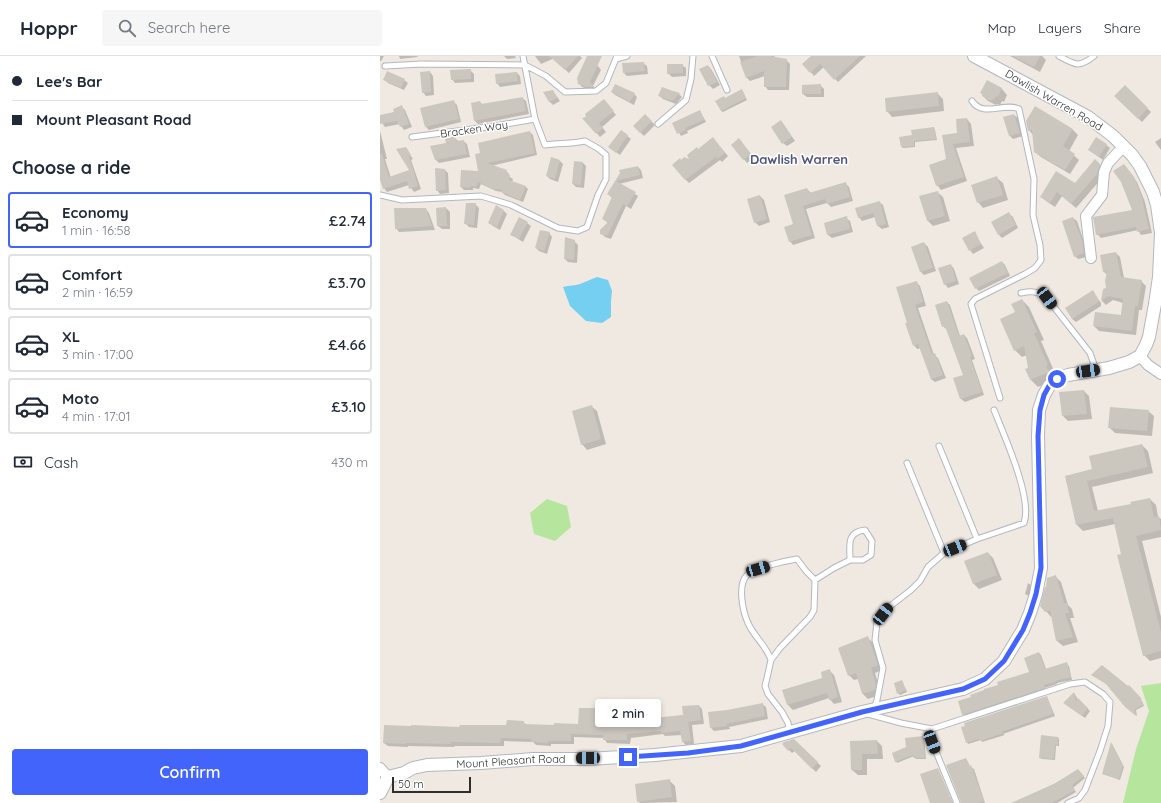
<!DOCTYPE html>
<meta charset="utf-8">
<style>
:root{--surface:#fff;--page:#f6f6f7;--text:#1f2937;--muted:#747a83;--line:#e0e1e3;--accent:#4264fb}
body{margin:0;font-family:Quicksand,sans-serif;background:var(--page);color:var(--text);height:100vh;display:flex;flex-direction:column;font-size:15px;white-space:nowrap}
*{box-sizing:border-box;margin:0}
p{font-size:13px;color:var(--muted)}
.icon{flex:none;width:22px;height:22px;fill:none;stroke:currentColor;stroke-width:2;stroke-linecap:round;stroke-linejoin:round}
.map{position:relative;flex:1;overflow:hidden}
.side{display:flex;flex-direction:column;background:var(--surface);width:380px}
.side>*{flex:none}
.guide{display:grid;align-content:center;height:88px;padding:0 12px;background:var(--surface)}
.scale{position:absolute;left:12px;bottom:10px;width:79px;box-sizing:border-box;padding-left:4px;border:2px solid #2e2e2e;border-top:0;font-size:11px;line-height:14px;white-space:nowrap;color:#2e2e2e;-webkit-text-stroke:3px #fff;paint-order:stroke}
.end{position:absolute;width:18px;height:18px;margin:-9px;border:5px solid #4264fb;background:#fff;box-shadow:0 0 0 2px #fff}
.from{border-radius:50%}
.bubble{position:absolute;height:28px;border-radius:4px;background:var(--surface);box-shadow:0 2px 6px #0003;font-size:13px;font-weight:600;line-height:28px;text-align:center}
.car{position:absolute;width:12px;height:24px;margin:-12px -6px;border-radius:5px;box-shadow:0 0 3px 1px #0007;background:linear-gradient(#222 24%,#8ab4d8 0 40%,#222 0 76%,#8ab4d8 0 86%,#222 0)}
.guide b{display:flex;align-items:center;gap:14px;height:38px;font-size:15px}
.guide b+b{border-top:1px solid var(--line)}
.guide i{width:10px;height:10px;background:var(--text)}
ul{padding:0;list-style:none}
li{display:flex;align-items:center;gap:12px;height:56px;margin:0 8px 6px;padding:0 4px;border:2px solid var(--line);border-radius:4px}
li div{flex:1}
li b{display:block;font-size:15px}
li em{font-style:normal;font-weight:600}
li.active{border-color:var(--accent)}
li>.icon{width:36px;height:36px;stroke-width:1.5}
h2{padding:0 12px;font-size:18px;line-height:48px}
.pay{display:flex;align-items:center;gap:10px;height:44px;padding:0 12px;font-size:15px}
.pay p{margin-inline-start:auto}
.primary-button{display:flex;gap:8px;margin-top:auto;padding:8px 12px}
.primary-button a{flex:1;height:46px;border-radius:4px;background:var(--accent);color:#fff;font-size:16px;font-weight:600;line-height:46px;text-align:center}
header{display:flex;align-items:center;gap:24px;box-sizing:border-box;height:56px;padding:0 20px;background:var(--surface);border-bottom:1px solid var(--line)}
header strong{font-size:19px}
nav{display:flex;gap:22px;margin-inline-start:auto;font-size:14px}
.search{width:280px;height:36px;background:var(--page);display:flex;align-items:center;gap:10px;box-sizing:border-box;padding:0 14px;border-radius:4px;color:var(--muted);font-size:15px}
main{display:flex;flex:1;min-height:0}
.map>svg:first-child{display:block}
</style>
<header>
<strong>Hoppr</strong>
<div class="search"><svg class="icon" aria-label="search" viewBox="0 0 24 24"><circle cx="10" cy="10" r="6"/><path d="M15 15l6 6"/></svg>Search here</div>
<nav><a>Map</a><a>Layers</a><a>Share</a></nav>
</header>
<main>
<section class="side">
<div class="guide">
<b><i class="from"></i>Lee's Bar</b>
<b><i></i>Mount Pleasant Road</b>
</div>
<h2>Choose a ride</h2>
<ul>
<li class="active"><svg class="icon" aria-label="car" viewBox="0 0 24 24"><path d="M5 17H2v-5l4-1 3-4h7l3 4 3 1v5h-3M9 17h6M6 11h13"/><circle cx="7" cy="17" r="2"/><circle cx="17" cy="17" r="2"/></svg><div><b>Economy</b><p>1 min · 16:58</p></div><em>£2.74</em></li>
<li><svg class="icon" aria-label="car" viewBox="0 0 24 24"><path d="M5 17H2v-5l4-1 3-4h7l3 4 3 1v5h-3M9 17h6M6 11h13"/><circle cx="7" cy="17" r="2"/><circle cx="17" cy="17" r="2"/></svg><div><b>Comfort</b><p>2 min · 16:59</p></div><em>£3.70</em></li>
<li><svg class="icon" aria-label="car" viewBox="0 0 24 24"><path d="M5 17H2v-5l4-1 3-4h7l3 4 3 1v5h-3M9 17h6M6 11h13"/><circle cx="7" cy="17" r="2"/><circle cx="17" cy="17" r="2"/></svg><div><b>XL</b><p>3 min · 17:00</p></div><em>£4.66</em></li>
<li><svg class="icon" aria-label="car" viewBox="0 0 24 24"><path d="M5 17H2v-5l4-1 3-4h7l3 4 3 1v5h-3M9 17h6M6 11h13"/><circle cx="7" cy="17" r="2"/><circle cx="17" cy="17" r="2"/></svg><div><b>Moto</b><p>4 min · 17:01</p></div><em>£3.10</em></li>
</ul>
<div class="pay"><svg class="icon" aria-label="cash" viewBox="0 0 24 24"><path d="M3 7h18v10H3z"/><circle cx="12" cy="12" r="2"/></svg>Cash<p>430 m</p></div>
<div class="primary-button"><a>Confirm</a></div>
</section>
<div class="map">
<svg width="781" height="747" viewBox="0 0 781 747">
<rect width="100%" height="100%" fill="#efe9e1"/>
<!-- green -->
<path fill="#b6e59e" d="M167,443l20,7 4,21 -16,14 -21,-7 -4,-21z
M781,627v120h-38l13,-54 13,-38 -8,-25z"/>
<!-- water -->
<path fill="#75cff0" d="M217,221l11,3 4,11 -1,10v16l-9,6 -16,-2 -16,-15 -7,-19c6,-2 12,-1 17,-3 6,-2 11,-5 17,-7z"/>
<!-- shadow -->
<path fill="#0003" d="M0,0h4l-3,5h-1z
M19,0h19l-1,1 -17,2z
M124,0h11l1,2 -9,1z
M155,0h21l1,1 -16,7z
M186,0h14l2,2 -13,15 -10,-9z
M359,0h36l-2,2 13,2 4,4 -1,26h-21l-3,-4v-10l-15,5 -3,-3z
M433,0h53l-28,26 -14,-15 -10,9 -10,-12z
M630,0h32l4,4 -6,12z
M263,7l4,3 1,8 -21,2 -3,-3z
M302,9l4,3v8l-14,1 -4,-4z
M218,10l3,4 -8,16 3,4h-6l-8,-3 -3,-4 4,-15z
M328,10l3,3 9,16 -7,4 -4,-4z
M90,14l4,4v8l-19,1 -3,-4z
M50,16l3,4 1,19 -8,1 -3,-4z
M137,17l3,3 1,8 -21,3 -3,-4z
M4,23l20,1 4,3 -4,7 -16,-7z
M607,26l15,7 5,6 -3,7 -2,-1 -2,4 -3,-1 -1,1 -8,-4 -5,-5z
M440,29l4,4v8h-17l-4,-3v-8z
M745,31l26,25 -9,10 -27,-26z
M282,32l17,6 3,3 -6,7 -13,-5 -4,-4z
M173,35l7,10 -7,4 -4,-4z
M232,36l22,2 3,3 -3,8 -19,-10z
M363,36l4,8 -24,12 -2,-1 4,-12z
M557,37l6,6 1,12 -52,6 -5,-6z
M142,42l4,3 3,13 -51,10 -3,-3 5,-19 3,3z
M74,46l3,3 4,17 -32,8 -3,-3z
M227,48l9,11 -14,12 4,5 -6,5 -16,-19 3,-1z
M22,51l3,3 7,17 -8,3 -4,-6 -15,3 -5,-7v-4l16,-4z
M655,51l38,23 5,5 -9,16 10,9 -9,14 -29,-17 -6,-5 -2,-17 -4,-5z
M320,55l6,11 -19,9 1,2 -7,3 -8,-13z
M265,59l10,10 -11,11 -10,-10z
M634,59l4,3 5,18 -10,3 -3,-3 -6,-18z
M587,63l4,5 3,22 -18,2 11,33 -26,9 -4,-5 10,-25 -4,-24 15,-3z
M404,69l11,16 -8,5 -4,-3z
M554,72l1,2 2,10 -22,2v5l-12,1 -1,-1 11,-11z
M0,75l7,28h-2l6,19 19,-7 -5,-23 8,11 -2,1 10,29 -7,3 -5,-7 -22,7 -3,-4 -4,-12z
M241,75l10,8 -11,16 -7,-5z
M150,76l3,3 4,20 -46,11 15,5 3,3 -1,2 5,3 -1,3 13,4 3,3 -5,13 -18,-7 -3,-3 -6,-1 -15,-7 -2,5 -6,-1v2h-9l-3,-3 19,-15 1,-19z
M75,82l3,3h5l4,3 3,13 -31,6 -3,-3 11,-17z
M781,82v12l-6,-8z
M336,86l12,14 -6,6 -2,-2 -31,23 -4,-4 -4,-18 10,1 7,-12z
M362,87l12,15 -7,5 -15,-18z
M726,89l4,3 -7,12 -14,-10z
M715,104l9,10 -2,8 -26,30 -14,-12 -7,11 -9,-6 -4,-4 33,-13z
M180,105l3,3 -5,18 -8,-3 -3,-3z
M195,106l8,1 3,3 -2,22 -8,-1 -3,-3z
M744,109l13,17 8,20 7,31 -11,2 -3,-5 -37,8 -4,-4 37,-23z
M258,111l3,3 2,8 -24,6 19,12 -7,13 -5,-3 -15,33 -6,-2 -4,-4 7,-10 -5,-4 9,-21 -4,-4 13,-21z
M65,114l3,3 1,20 -9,1 -3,-4z
M617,122l6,5 5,17 -25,8 -5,-6z
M465,127l4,4 4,14 -22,6 -4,-4 -21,6 9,29 -22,7 -3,-4 4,-16 13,-36 4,4z
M557,136l6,5 7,24 -17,5 -5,-5 -7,-24z
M380,140l4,4 6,22 -11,4 -4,-4z
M499,146l4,3 6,22 -7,2 -4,-3 -3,-9 -13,4 -3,-4z
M95,148l4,4 -2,20 -8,-1 -4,-4z
M66,152l4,4v17h-8l-4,-3z
M46,153l3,4 6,17 -36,2 -3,-4z
M124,155l3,3 -7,16 -7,-4 -4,-3z
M629,158l4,3 5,11 -16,10 -3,-3z
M466,162l4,3 3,11 -21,6 -4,-3 -3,-11z
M693,162l4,3 9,27 1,9 -9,2 -3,-3z
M147,167l4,3 -8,16 -11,-7z
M169,177l3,4 -5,17 -8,-3 -3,-3z
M594,177l10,15 -11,6 -3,-4z
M194,185l4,4 -1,18 -9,-1 -3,-3z
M544,187l4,4 8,24 -12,4 -3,-3 -9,-25z
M736,197l4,4 4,21 17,3 5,5 -4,24h-3l-3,25 -37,-4 -5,-5 27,-10 2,-13 -10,-3 -7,5 -4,-4 2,-12h4v-14l-4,-3z
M622,206l3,3 5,11 -31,15 -3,-3z
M571,209l3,4 5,15 -11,4 -3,-4z
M536,226l4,4 6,20 -8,2 16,47 4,3 8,20 -11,4 -4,-3 -10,-31 -4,1 -3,-4 -6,-22z
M713,236l8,11v3l-25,16 -4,-3z
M642,244l7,7 15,33 -3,1 14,32h-2l3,6 -18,8 -7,-7 -4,-11 2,-1 -2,-13 -5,2 -7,-7 1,-37z
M567,246l3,3 10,31 4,-1 3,3 8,21 -3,1 12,35 -19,7 -4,-3 -6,-20 9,-3 -17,-46 -4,-4z
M704,335l5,5 3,23 -24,2 -5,-5 -3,-23z
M211,350l6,5 9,33 -19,6 -5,-6z
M768,355l6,5 -2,20 -37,-3 -6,-6z
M762,389l6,6 5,22 -61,14 6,24 34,-6 18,-6 6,6 2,12 3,2v18l-19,4 19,76v41l-11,3 -6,-6 -29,-131 -32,7 -6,-6 -11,-49 27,-6z
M608,497l5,5 9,22 -23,9 -5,-5 -9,-22z
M675,520l6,6 7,23 4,4 2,9h-4l8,24 -15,4 -6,-5 -5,-25 -1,1 -5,-6z
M648,527l3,2 -2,11 -4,-2z
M488,582l5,5 9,27 -7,3 5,17 -1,5 -11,4 -5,-5 -5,-15 -4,1 -5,-5z
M659,597l2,2 5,14 21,-5 2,2 3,14 -15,3v1l-12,4 1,2 -81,27 -2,-3 9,-16 58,-25z
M449,614l5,5 8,27 -8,2 -5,-6 -36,12 -5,-5 -4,-15 40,-12z
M522,625l5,11 -7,3 -2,-2z
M694,637l2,3 2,4v-1l12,12 -5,7 -18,-13z
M667,641l8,19 -52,18 2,1 -23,7 -1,-2 -13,4 -1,-2z
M762,645l2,5 -8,4 1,6 -12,-10z
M382,648l4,3 2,12 -39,8 1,2 -16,2 -3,-3 16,-17z
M319,650l3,3 2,15 -12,1 2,19 -8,1 -3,-3 -1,-7 -17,1 -2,-2 -32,4 -1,6 -23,-1 -3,-5 -30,-1v7h-23v2l-15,-1 -3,-3 -29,-1v5h-49l-1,1 -46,-1v1l-20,-1 -4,-3 76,-15 47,-2 16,-4 4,3h52l16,-16 4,4 -1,5 39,2 15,-4 2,3 30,-4z
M542,681l2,1 2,21h-10l-2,-3 -17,7 -1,-2 11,-13z
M678,681l1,2v7h-3l-1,14 -13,-1 -2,-1z
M414,684l27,26 -5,6 -21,-21 -3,2 -9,-9z
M497,685l5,5 1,13h-16v16h-9l-6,-5 -1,-28z
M732,688l12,23 -4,13 -17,-6z
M586,703l2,3 2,5 4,2 11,34h-19z
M700,716l5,6 -12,10 3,4 -19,11h-44z
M289,724l6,6 2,16 -37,1 -2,-2z"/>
<!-- building -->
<path fill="#cbc7bf" d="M169,0h29l-13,14z
M207,0h15l-12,26 4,5h-8l-8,-3 -1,-6z
M377,0h13l17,3 -1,28h-22v-16l-18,7 -6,-16z
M431,0h49l-26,24 -14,-16 -10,9 -8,-9z
M633,0h27l-6,11z
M264,6l1,9 -22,2 -1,-10z
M287,8h16v9l-16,1z
M328,9l9,17 -9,4 -9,-17z
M91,13v10l-20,1 -1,-10z
M7,15l18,8 -4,9 -18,-8z
M50,15l1,21 -9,1 -2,-21z
M137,16l1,9 -22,3 -1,-10z
M607,24l15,8 -4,9 -2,-1 -2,4 -2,-1 -1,2 -9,-5v-2l-2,-1z
M235,28l20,9 -5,9 -19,-10z
M441,28v10h-19v-9z
M745,29l23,23 -10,11 -24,-23z
M282,31l11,4 7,2 -8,8 -14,-5z
M362,33l4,9 -25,13 -6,-10 9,-5 1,2z
M173,34l4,8 -8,4 -6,-10z
M558,36l1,14 -53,6 -1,-14z
M143,41l3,14 -52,10 -3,-18 9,-2 1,3z
M224,43l10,12 -15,12 4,5 -7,6 -14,-16 4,-1 -1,-3z
M74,44l5,19 -34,8 -5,-19z
M22,49l7,19 -9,3 -3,-6 -17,3v-9l14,-3 -1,-3z
M655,50l38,23 -10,17 12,8 -10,16 -31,-18 -2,-22 -4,1 -2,-10z
M320,54l4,10 -19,8 1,2 -9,4 -5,-11z
M265,58l7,7 -12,12 -7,-7z
M634,58l6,19 -11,3 -6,-19z
M587,62l3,24 -17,2 11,33 -28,9 -7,-21 17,-6 -4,-24 15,-2 -1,-14z
M401,64l11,17 -10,7 -11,-17z
M554,71l2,12 -22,2v5l-13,1 -2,-10 13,-2 -1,-5z
M241,74l7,5 -12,18 -8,-6z
M150,75l5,22 -48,10 20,7 -1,3 4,2 -1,5 17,6 -6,14 -19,-8 1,-2 -10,-1 -14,-7 -2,5 -5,-1 -1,2 -10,-1 1,-17 17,1 -3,-17 5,-1 -2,-10z
M75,80l1,5 8,-1 3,14 -32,6 -5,-14 16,-3 -1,-4z
M333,81l12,16 -8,6 -1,-2 -31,23 -13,-15 8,-7 1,2 3,-3 5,2 -2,-4 10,-8 1,2z
M716,81l11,7 -8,13 -11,-7z
M359,82l12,16 -8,6 -12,-15z
M26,91l5,8 -2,1 9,30 -9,3 -2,-8 -24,8 -3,-9v-26h2l7,23 20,-7 -13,-21z
M171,101l9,3 -5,19 -9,-3z
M715,103l5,5 -3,10 -26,30 -14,-12 -7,11 -10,-6 16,-26 19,12z
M194,105l9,1 -2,23 -9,-1z
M744,108l10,13 8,21 7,31 -12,3 -1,-5 -40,8 -3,-18 39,-7 -11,-28 -8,-11z
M258,110l2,9 -24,6 20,11 -9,14 -4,-2 -16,32 -7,-2v-4l8,-8 -6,-3 10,-22 -5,-3 13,-21 -1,-3z
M55,112l10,1 1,21 -10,1z
M617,120l6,19 -26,8 -6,-18z
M466,126l4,15 -23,7 -2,-5 -22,7 9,29 -23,7 -5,-15 9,-3 -9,-29 23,-7 2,5z
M558,135l7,25 -18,5 -8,-25z
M380,139l7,24 -13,4 -7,-24z
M500,145l6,23 -9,2 -4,-13 -15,5 -3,-10z
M86,147h10l-2,22 -10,-1z
M116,149l8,5 -7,17 -9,-4z
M66,151l1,19h-10l-1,-18z
M14,152h32l6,18 -37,3z
M629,156l7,13 -18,10 -7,-13z
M467,160l3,13 -23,6 -3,-12z
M139,161l9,5 -9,17 -9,-4z
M693,161l10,26 1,10 -10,4 -12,-36z
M160,174l10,2 -6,19 -9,-3z
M595,175l6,13 -12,7 -7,-13z
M185,181l10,3 -1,20 -10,-1z
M544,186l9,26 -13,4 -9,-25z
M736,196l5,25 21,3 -4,26h-3l-3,25 -39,-5 2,-14 26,3 2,-16 -15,-3 -7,5 2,-12 3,-1 -1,-7 2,-10 -4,1 -3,-17z
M622,205l6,12 -33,16 -6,-11z
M571,208l5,17 -12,4 -6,-17z
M537,225l6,21 -8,3 17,49 3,-1 8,22 -12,4 -13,-35 -5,2 -8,-23h2l-11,-36z
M713,234l5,9v3l-26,17 -7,-11z
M642,243l15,33 -3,1 14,32 -2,1 3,6 -19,8 -5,-11 3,-1 -4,-22 -10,5 -14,-32 15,-7 -4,-8z
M567,245l12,35 5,-2 8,22 -2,1 12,35 -22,7 -7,-21 10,-3 -18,-49 -3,1 -7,-22z
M704,334l3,24 -25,2 -3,-24z
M212,349l9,34 -20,6 -9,-34z
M730,351l39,3 -2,21 -39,-3z
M762,388l6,23 -61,14 7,30 37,-7 -1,-2 20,-4 4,19 5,-1 2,14 -25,6 25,96v19l-18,5 -26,-101 4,-1 -8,-36 -37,7 -11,-49 27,-7 -3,-13z
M608,496l9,23 -24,9 -9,-23z
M676,519l8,28h3l2,10h-4l8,24 -17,4 -6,-31 -5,2 -5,-6 5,-19h1l1,-9z
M488,580l10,29 -7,3 5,17 -1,5 -13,4 -6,-21 -8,3 -10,-28z
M659,596l6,17 22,-7 4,15 -16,4 1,1 -12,3 1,3 -83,27 -4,-14 13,-4 -1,-2 14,-5v-1l14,-4 -1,-3 32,-10 -5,-14z
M722,609l26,21 1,-1 12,13 2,7 -8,4 1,7 -11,-9 -19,-23 -15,-9z
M450,613l8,28 -9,3 -2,-7 -40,12 -5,-15 40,-12 -1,-6z
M522,624l4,10 -9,4 -3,-11z
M694,636l2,9 2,-3 10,10 -6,8 -19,-13z
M667,640l6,18 -52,18 3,1 -24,8 -1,-2 -13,4 -5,-16 4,-1 -1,-3z
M383,647l2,13 -39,8 1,2 -17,2 -2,-16 19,-2z
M319,649l2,15 -13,2 3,19 -9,1 -2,-11 -19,2v-2l-34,3v6h-24v-5l-32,-1v7h-23v2l-17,-1v-3l-30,-1 -1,5 -49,-1v2l-46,-1v1l-22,-1 1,-18 27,1v-1l48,2 1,-2h46l1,-5 17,1v3l30,1v-2l24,1 1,-16h16v9l41,2v-2l16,-2 1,3 30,-3 -1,-9z
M661,679l17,2v9l-3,-1 -1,14 -15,-1z
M543,680l2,22h-12v-3l-18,7 -3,-9 14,-6 -1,-9z
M414,683l24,23 -6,7 -21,-21 -3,3 -6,-7 2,-2z
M497,684l1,14h-16v16h-11l-1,-29z
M731,686l12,23 -4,14 -17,-5z
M586,702l3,8 2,-1 13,36 -5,2h-18l-15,-38z
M558,712l15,35h-23l-10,-29z
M698,713l6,7 -12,9 3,5 -23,13h-41l43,-19z
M290,723l2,18 -35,5 -2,-18z"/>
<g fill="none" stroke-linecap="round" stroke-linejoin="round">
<!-- service casing -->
<g stroke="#b4b7c1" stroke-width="7">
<path id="service" d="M332,0l15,34
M679,0c16,9 20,12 35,0
M236,3l11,-3
M5,10l37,-2 103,1 21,11 19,16 31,-1 10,-8 11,-27
M592,45c11,17 32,1 47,8l15,70 -1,36 7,30 1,15 -6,8 -10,6 -50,25 -4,5 29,94
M278,68l28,-24 5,-21 2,-23
M32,81l83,-11 40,-7
M0,139l22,5 79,-4 30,9 47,23 20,3 9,-4 11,-32 8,-16v-24l-7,-6 -14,-8c-13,3 -26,2 -40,4l-10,-26 -12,-63
M641,237c10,-2 18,-2 26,5l43,55 6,17
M559,390l38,93
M527,407l37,90
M435,524l19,-12 16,-8c0,-14 -4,-28 15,-30l7,11 -1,14 -8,5h-13
M391,604c-5,-15 -17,-23 -23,-37 -5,-11 -11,-38 -1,-48 9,-8 38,-14 50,-16l9,12 9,9
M494,653l3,-9 6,-32 -8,-28 2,-18 12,-15 22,-17 9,-9 8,-14 16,-14 33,-14 47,-16c9,-24 -20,-88 -30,-113
M488,658l33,9 31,6
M410,676l-2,-9 -6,-11 -14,-18 -3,-8 2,-8 4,-18 9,-12 30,-31 4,-7 1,-30
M577,747l-25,-61v-13l138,-45 15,-2 18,12 7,8 -2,24 -8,25 -15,39 -6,8 -11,5"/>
</g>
<!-- minor casing -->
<g stroke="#b4b7c1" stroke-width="12">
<path id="minor" d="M711,202l-5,-42 16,-21 2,-23 4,-9 16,-17
M760,300l8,9 13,9
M0,712l8,9"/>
</g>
<!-- tertiary casing -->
<g stroke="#b4b7c1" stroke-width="14">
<g id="tertiary">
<path id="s1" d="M0,737l8,-16 16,-4 9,-5 14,-3 54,-2 52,-4h55l67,-4 86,-9 121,-34 101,-23 22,-10 19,-18 19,-31 7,-17 6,-19 5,-26 -3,-132 1,-26 5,-15 5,-9 8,-7 11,-4 41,-7 20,-6 11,-6 6,-11 3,-8 6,-33 4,-27 2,-44 -4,-28 -4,-13 -13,-26 -8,-11 -19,-19 -25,-19 -114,-61"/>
</g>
</g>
<!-- service -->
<use href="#service" stroke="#fff" stroke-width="5"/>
<!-- minor -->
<use href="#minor" stroke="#fff" stroke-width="10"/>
<!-- tertiary -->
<use href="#tertiary" stroke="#fff" stroke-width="12"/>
</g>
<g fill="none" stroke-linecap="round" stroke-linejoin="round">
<!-- route -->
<path stroke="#4264fb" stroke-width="5" d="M248,701l60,-4 53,-7 121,-34 101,-23 22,-10 19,-18 19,-31 7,-17 6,-19 5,-26 -3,-132 2,-26 4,-15 5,-9 8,-7"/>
</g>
<g text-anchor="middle" stroke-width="3" stroke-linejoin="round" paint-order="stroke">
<!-- street labels -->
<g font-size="11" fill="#2e2e2e" stroke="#fff">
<text transform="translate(674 44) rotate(30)" y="4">Dawlish Warren Road</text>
<text transform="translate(94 73) rotate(-8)" y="4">Bracken Way</text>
<text dy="4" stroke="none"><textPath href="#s1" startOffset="143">Mount Pleasant Road</textPath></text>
</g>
<!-- quarter labels -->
<g font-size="13" font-weight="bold" fill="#4d5680" stroke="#fff">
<text x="419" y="108">Dawlish Warren</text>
</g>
</g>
</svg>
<div class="scale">50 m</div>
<i class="end from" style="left:677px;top:323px"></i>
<i class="end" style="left:248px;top:701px"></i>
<div class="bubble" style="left:215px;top:643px;width:66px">2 min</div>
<i class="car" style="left:667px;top:242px;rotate:143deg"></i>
<i class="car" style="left:708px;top:315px;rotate:82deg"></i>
<i class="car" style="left:575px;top:492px;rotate:68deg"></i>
<i class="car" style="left:378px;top:513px;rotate:74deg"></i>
<i class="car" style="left:503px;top:558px;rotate:38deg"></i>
<i class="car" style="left:552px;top:686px;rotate:159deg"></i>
<i class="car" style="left:208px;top:702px;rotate:270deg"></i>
</div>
</main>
